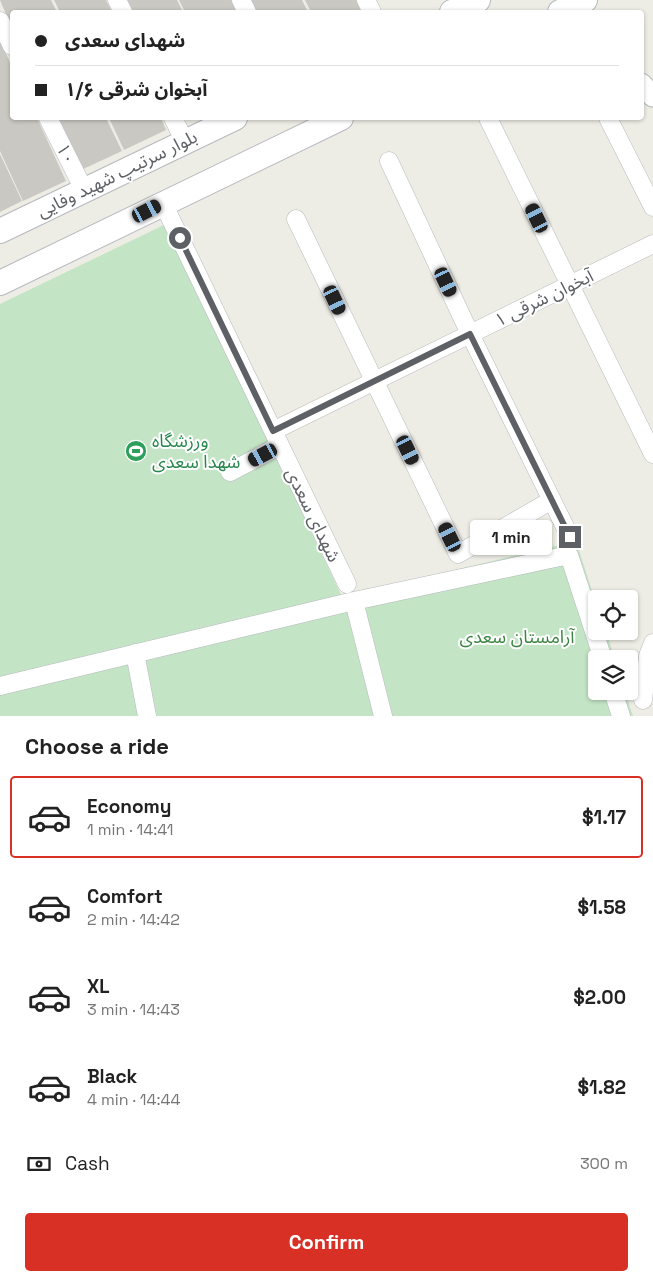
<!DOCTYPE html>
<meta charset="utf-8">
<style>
:root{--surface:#fff;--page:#f2f2f2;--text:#222;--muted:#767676;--line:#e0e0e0;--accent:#d93025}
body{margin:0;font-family:"Space Grotesk","Noto Sans Arabic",sans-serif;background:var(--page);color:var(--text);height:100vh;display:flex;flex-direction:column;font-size:19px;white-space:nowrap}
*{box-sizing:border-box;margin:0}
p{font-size:16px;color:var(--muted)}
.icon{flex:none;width:28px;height:28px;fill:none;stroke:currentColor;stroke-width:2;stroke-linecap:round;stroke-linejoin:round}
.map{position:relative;height:716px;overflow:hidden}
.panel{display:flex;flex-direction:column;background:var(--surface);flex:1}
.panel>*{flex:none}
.hud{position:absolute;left:10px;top:10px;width:634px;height:110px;border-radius:5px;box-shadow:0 1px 4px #0004;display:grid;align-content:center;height:110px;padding:0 25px;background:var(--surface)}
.fabs{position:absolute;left:588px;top:590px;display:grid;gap:10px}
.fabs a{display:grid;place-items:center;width:50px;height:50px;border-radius:5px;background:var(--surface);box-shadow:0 1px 4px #0004;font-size:25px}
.end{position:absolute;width:22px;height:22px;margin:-11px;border:6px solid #5d6065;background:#fff;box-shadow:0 0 0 2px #fff}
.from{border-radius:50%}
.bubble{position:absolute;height:35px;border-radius:5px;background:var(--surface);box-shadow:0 1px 4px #0004;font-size:16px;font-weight:700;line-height:35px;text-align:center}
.car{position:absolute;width:15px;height:30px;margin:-15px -8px;border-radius:6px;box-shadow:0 0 4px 1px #0007;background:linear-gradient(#222 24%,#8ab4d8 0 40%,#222 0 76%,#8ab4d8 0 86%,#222 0)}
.hud b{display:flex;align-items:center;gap:18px;height:48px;font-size:19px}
.hud b+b{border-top:1px solid var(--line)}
.hud i{width:12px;height:12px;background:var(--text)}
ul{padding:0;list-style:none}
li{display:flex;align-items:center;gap:15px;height:82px;margin:0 10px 8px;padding:0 15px;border:2px solid transparent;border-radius:5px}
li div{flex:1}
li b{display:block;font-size:19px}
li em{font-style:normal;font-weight:700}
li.current{border-color:var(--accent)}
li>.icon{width:45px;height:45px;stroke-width:1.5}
h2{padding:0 25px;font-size:22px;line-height:60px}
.pay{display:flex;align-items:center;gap:12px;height:55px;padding:0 25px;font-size:19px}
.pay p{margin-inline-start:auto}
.action{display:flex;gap:10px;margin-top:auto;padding:10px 25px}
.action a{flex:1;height:58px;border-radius:5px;background:var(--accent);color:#fff;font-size:20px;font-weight:700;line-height:58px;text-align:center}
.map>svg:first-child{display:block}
</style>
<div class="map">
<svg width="653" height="716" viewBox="0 0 653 716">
<rect width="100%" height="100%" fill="#eeede5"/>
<!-- green -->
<path fill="#c3e4c5" d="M166,224l176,373 234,-56 20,62v28h10l9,28h-19v32h29l8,25h-633v-412z"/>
<!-- building -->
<path fill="#cac8c2" d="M0,0h51l6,12h-45v17z
M54,0h52l6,12h-52z
M125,0h52l6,12h-52z
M179,0h52l6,12h-52z
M250,0h52l6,12h-52z
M305,0h51l6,12h-51z
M0,40l12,27v51h25l29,63 -43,20 -23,-50z
M54,118h52l16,33 -43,20z
M109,118h52l5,12 -42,20z
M0,154l22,47 -22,11z"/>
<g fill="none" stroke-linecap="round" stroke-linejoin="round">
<!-- minor casing -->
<g stroke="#b7babe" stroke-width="19">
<path id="minor" d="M117,0l6,12
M241,0l6,12
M366,0l6,12
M0,21l12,25
M48,118l36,72
M173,118l12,24
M488,118l165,336
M608,118l45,89
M389,161l81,173 100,203
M163,203l184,381
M296,219l162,335 94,-54
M273,431l380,-187
M230,472l49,-26
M354,601l29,115
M135,653l12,63
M0,686l354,-85 215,-46 34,104
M613,691l8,25
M643,700l5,-44 5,-13"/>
</g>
<!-- tertiary casing -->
<g stroke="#b7babe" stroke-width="23">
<path id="tertiary" d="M641,84l12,12"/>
</g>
<!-- secondary casing -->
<g stroke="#b6b9be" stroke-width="26">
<path id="secondary" d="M452,12l26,-12
M560,12l25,-12
M0,231l235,-113
M0,283l341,-165"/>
</g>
<!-- minor -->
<use href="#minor" stroke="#fff" stroke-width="18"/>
<!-- tertiary -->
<use href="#tertiary" stroke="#fff" stroke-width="21"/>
<!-- secondary -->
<use href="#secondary" stroke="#fff" stroke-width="24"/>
</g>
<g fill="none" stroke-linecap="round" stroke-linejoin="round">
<!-- route -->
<path stroke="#5d6065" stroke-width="6" d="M180,238l93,193 197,-97 100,203"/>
</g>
<!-- icons -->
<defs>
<g id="stadium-disc" transform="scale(1.125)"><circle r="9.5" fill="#2e9e5b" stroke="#fff"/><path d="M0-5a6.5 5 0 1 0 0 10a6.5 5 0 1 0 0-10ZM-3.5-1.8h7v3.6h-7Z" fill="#fff"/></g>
</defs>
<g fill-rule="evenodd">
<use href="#stadium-disc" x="136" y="451"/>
</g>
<g text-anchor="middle" stroke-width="4" stroke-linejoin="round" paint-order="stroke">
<!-- street labels -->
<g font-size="18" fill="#5d6065" stroke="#fff">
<text transform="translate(66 154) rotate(63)" y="6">۱۰</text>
<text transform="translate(117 174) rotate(-26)" y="6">بلوار سرتیپ شهید وفایی</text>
<text transform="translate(544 298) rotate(-26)" y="6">آبخوان شرقی ۱</text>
<text transform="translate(313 515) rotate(64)" y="6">شهدای سعدی</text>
</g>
<!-- leisure labels -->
<g font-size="18" fill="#27864d" stroke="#fff" text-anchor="start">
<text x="152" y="447">ورزشگاه<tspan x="152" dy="21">شهدا سعدی</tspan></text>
</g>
<!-- park labels -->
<g font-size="18" fill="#3b8542" stroke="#fff">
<text x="517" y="643">آرامستان سعدی</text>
</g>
</g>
</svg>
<div class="fabs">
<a><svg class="icon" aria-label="locate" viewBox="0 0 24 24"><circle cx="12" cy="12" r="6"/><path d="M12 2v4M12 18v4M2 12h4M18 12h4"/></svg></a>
<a><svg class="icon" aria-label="layers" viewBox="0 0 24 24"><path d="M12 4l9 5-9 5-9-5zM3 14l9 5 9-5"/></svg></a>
</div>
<i class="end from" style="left:180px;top:238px"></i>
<i class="end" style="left:570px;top:537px"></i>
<div class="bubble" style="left:470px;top:520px;width:82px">1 min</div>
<i class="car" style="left:147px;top:211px;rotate:63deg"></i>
<i class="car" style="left:537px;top:218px;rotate:334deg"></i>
<i class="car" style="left:446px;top:282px;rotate:155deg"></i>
<i class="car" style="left:335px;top:300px;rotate:155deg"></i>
<i class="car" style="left:408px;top:450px;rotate:154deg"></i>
<i class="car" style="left:263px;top:455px;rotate:242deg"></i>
<i class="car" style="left:450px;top:537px;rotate:334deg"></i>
<div class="hud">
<b><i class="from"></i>شهدای سعدی</b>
<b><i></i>آبخوان شرقی ۱/۶</b>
</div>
</div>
<section class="panel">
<h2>Choose a ride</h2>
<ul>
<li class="current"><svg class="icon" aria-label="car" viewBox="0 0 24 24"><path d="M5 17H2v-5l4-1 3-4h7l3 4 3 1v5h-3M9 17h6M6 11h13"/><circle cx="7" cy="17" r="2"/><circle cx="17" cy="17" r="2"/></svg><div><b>Economy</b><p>1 min · 14:41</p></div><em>$1.17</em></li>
<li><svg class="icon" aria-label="car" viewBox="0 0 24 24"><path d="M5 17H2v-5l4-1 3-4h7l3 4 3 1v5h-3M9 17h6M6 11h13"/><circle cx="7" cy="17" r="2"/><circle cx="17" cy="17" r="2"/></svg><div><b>Comfort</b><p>2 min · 14:42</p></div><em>$1.58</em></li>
<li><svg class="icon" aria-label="car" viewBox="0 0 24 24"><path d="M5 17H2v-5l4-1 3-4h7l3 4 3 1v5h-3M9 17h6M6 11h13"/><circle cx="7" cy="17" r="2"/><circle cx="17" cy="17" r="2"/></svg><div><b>XL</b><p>3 min · 14:43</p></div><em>$2.00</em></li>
<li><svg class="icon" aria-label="car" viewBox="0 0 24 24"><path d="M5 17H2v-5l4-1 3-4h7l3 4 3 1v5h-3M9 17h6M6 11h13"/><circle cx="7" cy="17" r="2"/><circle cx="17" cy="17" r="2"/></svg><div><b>Black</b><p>4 min · 14:44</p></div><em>$1.82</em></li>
</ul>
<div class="pay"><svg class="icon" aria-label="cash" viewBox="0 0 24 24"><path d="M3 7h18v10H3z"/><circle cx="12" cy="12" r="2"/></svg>Cash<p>300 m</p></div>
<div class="action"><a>Confirm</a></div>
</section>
